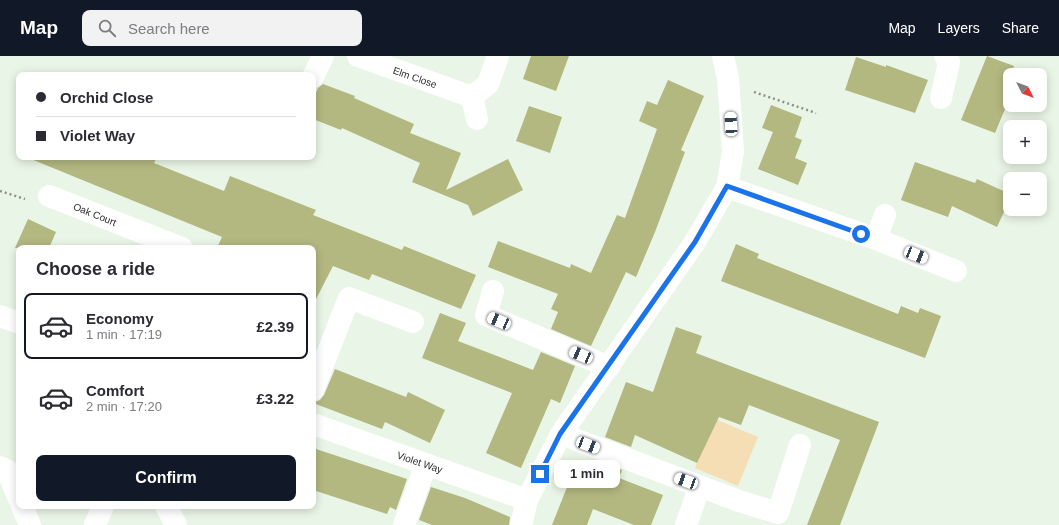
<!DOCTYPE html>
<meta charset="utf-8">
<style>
:root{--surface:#fff;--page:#f2f2f3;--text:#2b2b33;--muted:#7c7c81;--line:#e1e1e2;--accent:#111827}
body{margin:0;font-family:Arial,sans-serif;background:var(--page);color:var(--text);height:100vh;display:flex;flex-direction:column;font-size:15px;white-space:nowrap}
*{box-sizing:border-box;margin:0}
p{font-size:13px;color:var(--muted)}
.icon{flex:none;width:22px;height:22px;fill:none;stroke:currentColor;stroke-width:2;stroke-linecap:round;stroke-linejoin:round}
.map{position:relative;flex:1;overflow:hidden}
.drawer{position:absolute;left:16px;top:189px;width:300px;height:264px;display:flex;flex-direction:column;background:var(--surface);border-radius:8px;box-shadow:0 2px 10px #0003}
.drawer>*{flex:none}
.banner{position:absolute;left:16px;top:16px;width:300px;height:88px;border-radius:8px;box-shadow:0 2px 10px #0003;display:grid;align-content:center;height:88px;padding:0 20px;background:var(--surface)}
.needle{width:26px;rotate:132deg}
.tools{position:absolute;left:1003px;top:12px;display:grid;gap:8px}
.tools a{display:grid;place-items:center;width:44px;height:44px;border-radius:8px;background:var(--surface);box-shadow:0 2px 10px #0003;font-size:20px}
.end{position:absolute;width:18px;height:18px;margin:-9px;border:5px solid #1a73e8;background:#fff;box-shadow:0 0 0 2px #fff}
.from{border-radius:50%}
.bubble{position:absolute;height:28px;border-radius:8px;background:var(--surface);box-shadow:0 2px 10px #0003;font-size:13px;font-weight:800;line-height:28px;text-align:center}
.car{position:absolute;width:12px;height:24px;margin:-12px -6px;border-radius:5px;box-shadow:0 0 3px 1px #0007;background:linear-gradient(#fff 24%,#345 0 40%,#fff 0 76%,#345 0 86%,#fff 0)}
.banner b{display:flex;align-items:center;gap:14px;height:38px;font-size:15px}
.banner b+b{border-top:1px solid var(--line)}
.banner i{width:10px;height:10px;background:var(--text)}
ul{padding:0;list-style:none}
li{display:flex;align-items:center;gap:12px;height:66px;margin:0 8px 6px;padding:0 12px;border:2px solid transparent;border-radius:8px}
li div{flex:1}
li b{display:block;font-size:15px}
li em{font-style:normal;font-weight:800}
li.current{border-color:var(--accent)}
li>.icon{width:36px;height:36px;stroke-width:1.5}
h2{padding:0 20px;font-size:18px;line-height:48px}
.primary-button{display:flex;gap:8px;margin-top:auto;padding:8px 20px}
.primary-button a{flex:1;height:46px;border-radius:8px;background:var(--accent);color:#fff;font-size:16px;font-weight:800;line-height:46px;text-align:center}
header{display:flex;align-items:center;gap:24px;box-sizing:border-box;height:56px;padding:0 20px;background:var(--accent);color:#fff}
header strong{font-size:19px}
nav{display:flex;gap:22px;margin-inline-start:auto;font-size:14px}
.search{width:280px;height:36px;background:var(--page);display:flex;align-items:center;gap:10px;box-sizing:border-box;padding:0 14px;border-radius:8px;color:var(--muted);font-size:15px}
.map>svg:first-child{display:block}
</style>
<header>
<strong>Map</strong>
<div class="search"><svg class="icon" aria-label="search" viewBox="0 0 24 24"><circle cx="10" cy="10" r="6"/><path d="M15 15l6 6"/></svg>Search here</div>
<nav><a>Map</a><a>Layers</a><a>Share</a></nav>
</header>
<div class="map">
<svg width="1059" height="469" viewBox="0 0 1059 469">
<rect width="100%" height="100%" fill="#e9f5e6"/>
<!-- park -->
<path fill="#f5deb4" d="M715,363l43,18 -20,49 -43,-18z"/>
<!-- building -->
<path fill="#b3b780" d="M531,0h38l-13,35 -33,-12z
M987,0l27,10 -10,26 6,3v2l-15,36 -34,-13z
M856,1l30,10v-2l42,15 -13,33 -70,-23z
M668,24l36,16 -23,54 4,2 -30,80 -19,45 -10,-5 -35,74 -40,-17 7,-17 -7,-3 7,-15 -70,-27 10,-26 72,27 1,-4 20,9 26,-58 8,3 32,-89 -18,-8 8,-20 10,4z
M323,28l32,12 -1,2 60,26 -4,9 51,20 -15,37 62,-31 15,31 -50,26 -5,-11 -56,-23 8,-19 -78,-35 -1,2 -28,-11v-19l5,-12z
M771,49l31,12 -7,20 7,3 -7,18 12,5 -9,22 -40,-16 15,-37 -11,-4z
M529,50l33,11 -12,36 -34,-12z
M26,101h131l-3,6 70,28 6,-15 86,34 -3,5 89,35 2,-4 72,29 -15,34 -89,-35 -3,6 -36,-14 -20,39v-57h-96l5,-11z
M915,106l60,21 2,-4 33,15v5l-13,28 -45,-21 -4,11 -47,-17z
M28,163l28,13 -7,16h-34z
M736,188l23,10 -2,4 141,56 3,-8 17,7 2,-5 21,8 -16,42 -204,-77z
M440,257l26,10 -8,18 75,29 8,-18 34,14 -15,37 -9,-4 -30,69 -35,-15 26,-60 -90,-35z
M676,271l26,9 -6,17 183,69 -39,103h-33l33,-85 -91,-35 -8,20 -22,-8 -22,46 -62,-28 -4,12 -26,-10 21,-55 27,10z
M335,313l71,28 2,-5 37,18 -15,33 -45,-21 -3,7 -69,-26 7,-3 4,-5z
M313,392l94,31 -11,31 -6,-3 -3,7 -74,-24z
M597,405l25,9 -3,8 44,17 -12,30h-17l-41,-16 -6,16h-35l25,-63 17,6z
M431,431l34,11 45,19 -1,8h-77l-13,-5z"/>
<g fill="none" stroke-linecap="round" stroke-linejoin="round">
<!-- path -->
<path stroke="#8b9389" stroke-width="2.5" stroke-dasharray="2 3" stroke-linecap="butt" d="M754,36l62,21
M0,135l25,8"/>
<!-- minor -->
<path stroke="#fff" stroke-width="22" d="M358,0l114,41
M313,21l10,-21
M941,42l8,-36 -4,-6
M477,63l-5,-22 16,-13 10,-28
M727,131l149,52 80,32
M49,140l133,52
M876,183l9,-24
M493,235l-7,24 123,52
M0,260l19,7
M313,334l36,-92 64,24
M313,368l214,76
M561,378l178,67 39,12 22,-68
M0,411l7,3 12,29
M22,450l8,19
M166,450l10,19
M95,469l8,-19
M404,469l22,-61
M521,469l6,-25 34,-66 134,-192 32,-55 6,-35 -5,-74 -5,-22
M686,469l14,-39"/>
</g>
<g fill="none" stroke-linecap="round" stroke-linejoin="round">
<!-- route -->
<path stroke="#1a73e8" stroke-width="5" d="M540,418l20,-40 135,-192 32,-56 134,48"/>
</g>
<g text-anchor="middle" stroke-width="3" stroke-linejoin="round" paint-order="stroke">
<!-- street labels -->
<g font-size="10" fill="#292d28" stroke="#fefefe">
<text transform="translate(415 21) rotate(19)" y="4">Elm Close</text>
<text transform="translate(95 158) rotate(22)" y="4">Oak Court</text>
<text transform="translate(420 406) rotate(19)" y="4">Violet Way</text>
</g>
</g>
</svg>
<div class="tools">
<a><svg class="needle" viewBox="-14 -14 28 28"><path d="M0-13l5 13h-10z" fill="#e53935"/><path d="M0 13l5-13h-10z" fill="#7c7c81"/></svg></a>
<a>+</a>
<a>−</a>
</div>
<i class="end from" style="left:861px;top:178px"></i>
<i class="end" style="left:540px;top:418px"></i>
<div class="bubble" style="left:554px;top:404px;width:66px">1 min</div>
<i class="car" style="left:731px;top:68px;rotate:357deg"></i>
<i class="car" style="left:916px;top:199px;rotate:112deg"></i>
<i class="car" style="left:499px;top:265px;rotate:293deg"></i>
<i class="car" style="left:581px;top:299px;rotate:293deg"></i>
<i class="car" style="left:588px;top:389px;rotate:111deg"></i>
<i class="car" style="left:686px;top:425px;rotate:290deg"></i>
<div class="banner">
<b><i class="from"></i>Orchid Close</b>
<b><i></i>Violet Way</b>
</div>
<section class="drawer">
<h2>Choose a ride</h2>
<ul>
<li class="current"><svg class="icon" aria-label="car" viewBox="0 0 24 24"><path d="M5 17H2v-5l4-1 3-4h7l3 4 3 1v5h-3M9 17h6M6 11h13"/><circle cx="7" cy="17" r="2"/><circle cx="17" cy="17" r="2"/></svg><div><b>Economy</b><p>1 min · 17:19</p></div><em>£2.39</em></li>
<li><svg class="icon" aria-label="car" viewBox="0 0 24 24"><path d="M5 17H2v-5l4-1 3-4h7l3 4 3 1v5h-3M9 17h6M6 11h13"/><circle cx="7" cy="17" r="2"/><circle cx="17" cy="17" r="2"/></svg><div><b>Comfort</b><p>2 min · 17:20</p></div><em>£3.22</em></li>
</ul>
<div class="primary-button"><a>Confirm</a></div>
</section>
</div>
